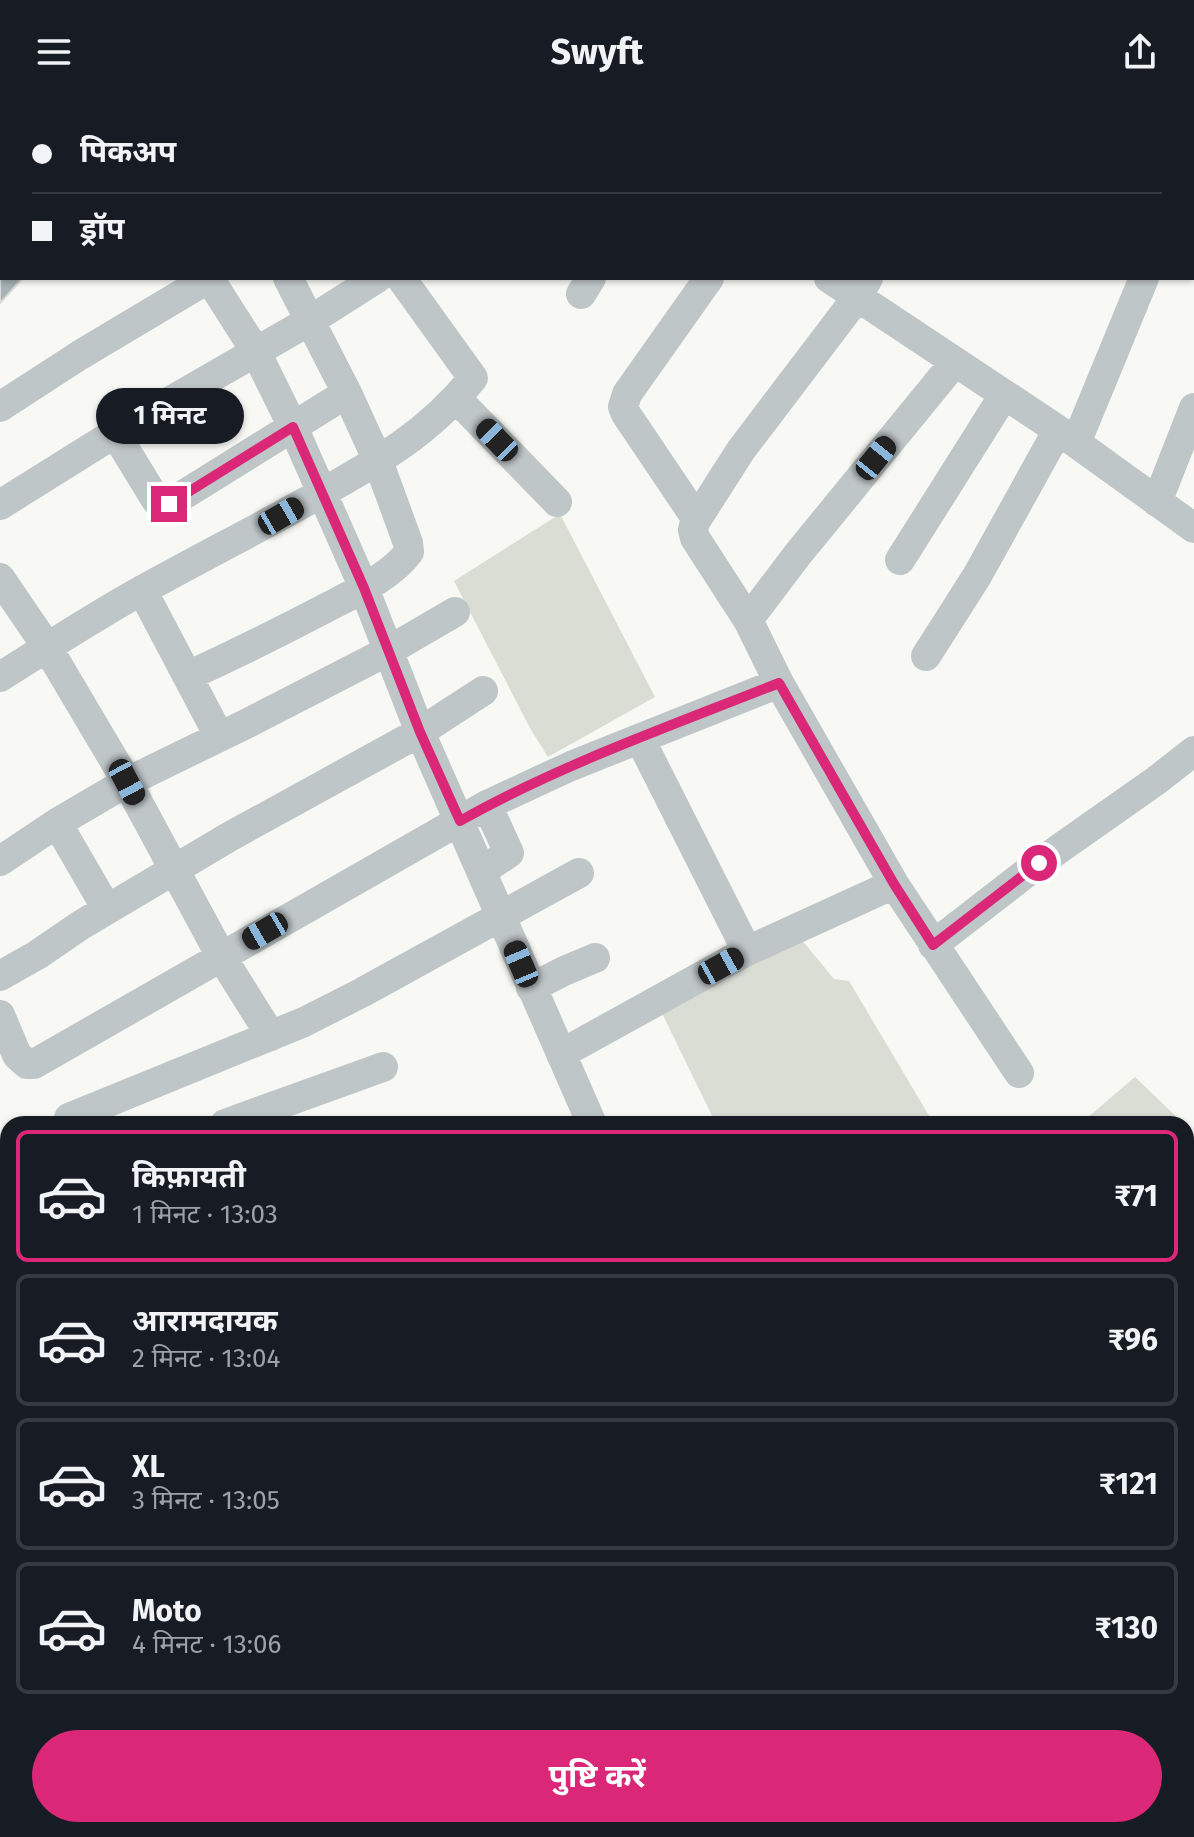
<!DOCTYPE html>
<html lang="hi">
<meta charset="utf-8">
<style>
:root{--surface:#171b24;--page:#20242c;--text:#f1f3f6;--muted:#9ea1a6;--line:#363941;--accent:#db2777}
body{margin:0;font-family:"Fira Sans","Noto Sans Devanagari",sans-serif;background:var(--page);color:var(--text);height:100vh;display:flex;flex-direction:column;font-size:30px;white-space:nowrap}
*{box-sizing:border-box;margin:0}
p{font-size:26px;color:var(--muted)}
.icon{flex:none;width:44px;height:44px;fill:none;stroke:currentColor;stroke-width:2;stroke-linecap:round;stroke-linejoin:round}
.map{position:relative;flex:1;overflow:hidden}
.side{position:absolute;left:0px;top:1012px;width:1194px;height:722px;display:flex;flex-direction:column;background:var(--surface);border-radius:24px 24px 0 0;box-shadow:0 2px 6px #0004}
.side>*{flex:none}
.hud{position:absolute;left:0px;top:0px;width:1194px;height:176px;box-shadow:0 2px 6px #0004;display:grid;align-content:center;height:176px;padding:0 32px;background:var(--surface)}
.end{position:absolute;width:36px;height:36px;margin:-18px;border:10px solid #db2777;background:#fff;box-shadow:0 0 0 4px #fff}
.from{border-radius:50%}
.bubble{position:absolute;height:56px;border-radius:28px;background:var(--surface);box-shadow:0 2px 6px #0004;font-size:26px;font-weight:700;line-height:56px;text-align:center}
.car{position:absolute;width:24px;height:48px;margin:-24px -12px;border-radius:10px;box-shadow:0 0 6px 2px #0007;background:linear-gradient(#222 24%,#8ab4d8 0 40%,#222 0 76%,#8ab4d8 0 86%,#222 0)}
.hud b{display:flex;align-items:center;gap:28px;height:76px;font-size:30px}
.hud b+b{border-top:2px solid var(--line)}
.hud i{width:20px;height:20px;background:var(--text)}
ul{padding:14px 0 0;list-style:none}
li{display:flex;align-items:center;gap:24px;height:132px;margin:0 16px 12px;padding:0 16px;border:4px solid var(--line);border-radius:12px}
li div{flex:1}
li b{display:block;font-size:30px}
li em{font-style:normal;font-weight:700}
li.current{border-color:var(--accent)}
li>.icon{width:72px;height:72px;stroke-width:1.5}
.cta{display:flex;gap:16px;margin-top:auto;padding:16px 32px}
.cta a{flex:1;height:92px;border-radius:48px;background:var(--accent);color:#fff;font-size:32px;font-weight:700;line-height:92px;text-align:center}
header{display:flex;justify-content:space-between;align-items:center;height:104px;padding:0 32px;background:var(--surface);font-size:36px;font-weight:700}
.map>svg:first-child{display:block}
</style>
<header><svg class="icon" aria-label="menu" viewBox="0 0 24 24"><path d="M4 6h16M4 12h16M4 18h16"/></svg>Swyft<svg class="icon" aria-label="share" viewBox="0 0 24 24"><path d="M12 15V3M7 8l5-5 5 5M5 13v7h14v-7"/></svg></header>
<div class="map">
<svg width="1194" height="1733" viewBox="0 0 1194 1733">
<rect width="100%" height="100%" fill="#f8f8f5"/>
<!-- green -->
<path fill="#daddd4" d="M560,410l95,183 -107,60 -18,-29 -76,-147z
M801,835l33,40 15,2 85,143h-218l-58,-119z
M1135,973l49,47h-104z
M1186,1022l8,8v437l-8,-13z
M1186,1468l8,13v179l-8,-8z
M778,1726h134l-3,7h-117z
M918,1726h240l-3,7h-240z"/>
<!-- building -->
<path fill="#a5b3b6" stroke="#dad9d8" stroke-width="2" d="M0,86l2,2v86h21l-23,25z
M450,1726h17l9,7h-31z"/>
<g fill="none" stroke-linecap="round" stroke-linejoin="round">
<!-- highway casing -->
<g stroke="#b2b9bb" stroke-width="48">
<path id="highway" d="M0,1424l8,3
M0,1458l8,3
M631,1726l18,7
M723,1726l16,7"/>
</g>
<!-- path -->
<path stroke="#b9bfc0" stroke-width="5" stroke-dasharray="4 4" stroke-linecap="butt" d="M1186,1485l8,13
M1186,1631l8,10"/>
<!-- minor -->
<path stroke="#bfc6c8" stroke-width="30" d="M167,0l1,2
M287,0l1,2
M549,0l2,2 2,-2
M1060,0l4,2
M58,2l2,-2
M244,2l2,-2
M696,2l1,-2
M825,2l1,-2
M969,2l1,-2
M1113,2l1,-2
M0,50l2,-1
M1192,59l2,-4
M829,174l229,152 136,98
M581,190l10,-16
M456,294l101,104
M0,303l80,-52 129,-77 47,74 37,75 71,161 56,144 172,392
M115,329l41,67 4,3 9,1 178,-111
M1076,339l68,-165
M1157,398l37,-94
M0,401l115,-72 196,-113 66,-42
M696,414l-70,-104 -3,-7 4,-13 82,-116
M900,456l104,-165
M0,474l47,69 80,135 -70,41 -57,38
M142,486l77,146
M748,516l-53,-82 -2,-8 2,-8 46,-72 117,-154 10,-18
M926,552l51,-80 81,-146
M188,572c45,-21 90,-43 134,-66 28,-15 68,-32 87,-58l-1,-9 -30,-82 -31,-68 -59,-115
M0,573c43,-27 86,-55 130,-80 62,-35 126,-67 188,-102 61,-34 111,-62 155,-117l-72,-100
M779,579l115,201 125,189
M640,635l107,212
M57,719l50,86
M482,767l27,-18 -22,-48
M933,841l106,-82 118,-83 37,-29
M0,872l37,-21 44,-30 148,-88 191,-105 63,-41
M531,884l33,-17 31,-13
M0,911l17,40 10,9h7l453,-259 84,-39 208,-83 -31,-63 50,-66 156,-191
M271,932l-50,-80 -94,-174 119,-58 142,-73 67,-39
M561,950l186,-103 147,-67
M69,1014l235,-96 59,-30 216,-119
M225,1020l158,-57
M0,1104l8,-3
M0,1213l8,-1
M0,1674l8,6
M69,1726l11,7
M246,1726l13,7"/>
<!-- highway -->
<use href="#highway" stroke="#fff" stroke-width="44"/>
</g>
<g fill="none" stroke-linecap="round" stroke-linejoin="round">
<!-- route -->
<path stroke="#db2777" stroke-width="10" d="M169,400l124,-77 71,161 56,144 40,89c99,-56 213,-96 319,-138l115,201 39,61 106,-82"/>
</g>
</svg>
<i class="end from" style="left:1039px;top:759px"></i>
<i class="end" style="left:169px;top:400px"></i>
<div class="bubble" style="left:96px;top:284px;width:148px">1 मिनट</div>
<i class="car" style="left:497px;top:336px;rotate:316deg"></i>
<i class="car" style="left:876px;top:354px;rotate:39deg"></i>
<i class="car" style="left:281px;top:412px;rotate:60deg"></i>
<i class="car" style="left:127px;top:678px;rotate:152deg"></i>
<i class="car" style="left:265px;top:827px;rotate:240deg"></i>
<i class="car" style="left:521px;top:860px;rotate:337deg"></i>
<i class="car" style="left:721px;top:862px;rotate:61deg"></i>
<div class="hud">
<b><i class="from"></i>पिकअप</b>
<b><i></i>ड्रॉप</b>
</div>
<section class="side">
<ul>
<li class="current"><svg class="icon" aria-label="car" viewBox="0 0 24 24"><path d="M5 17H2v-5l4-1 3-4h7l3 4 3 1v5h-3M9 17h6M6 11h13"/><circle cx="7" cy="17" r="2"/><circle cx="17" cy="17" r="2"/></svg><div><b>किफ़ायती</b><p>1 मिनट · 13:03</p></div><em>₹71</em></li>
<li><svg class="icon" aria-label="car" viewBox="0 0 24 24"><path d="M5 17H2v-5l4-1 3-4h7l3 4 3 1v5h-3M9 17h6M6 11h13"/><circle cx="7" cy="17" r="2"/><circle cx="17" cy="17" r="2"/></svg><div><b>आरामदायक</b><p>2 मिनट · 13:04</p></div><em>₹96</em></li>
<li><svg class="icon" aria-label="car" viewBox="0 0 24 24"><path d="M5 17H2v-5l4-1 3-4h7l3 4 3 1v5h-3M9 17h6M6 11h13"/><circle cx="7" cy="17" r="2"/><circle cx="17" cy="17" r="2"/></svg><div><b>XL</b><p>3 मिनट · 13:05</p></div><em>₹121</em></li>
<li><svg class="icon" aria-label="car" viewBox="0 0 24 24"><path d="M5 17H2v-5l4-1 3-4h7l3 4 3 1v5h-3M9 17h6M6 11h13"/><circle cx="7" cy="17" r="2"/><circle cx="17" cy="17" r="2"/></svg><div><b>Moto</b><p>4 मिनट · 13:06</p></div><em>₹130</em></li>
</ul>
<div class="cta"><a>पुष्टि करें</a></div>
</section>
</div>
